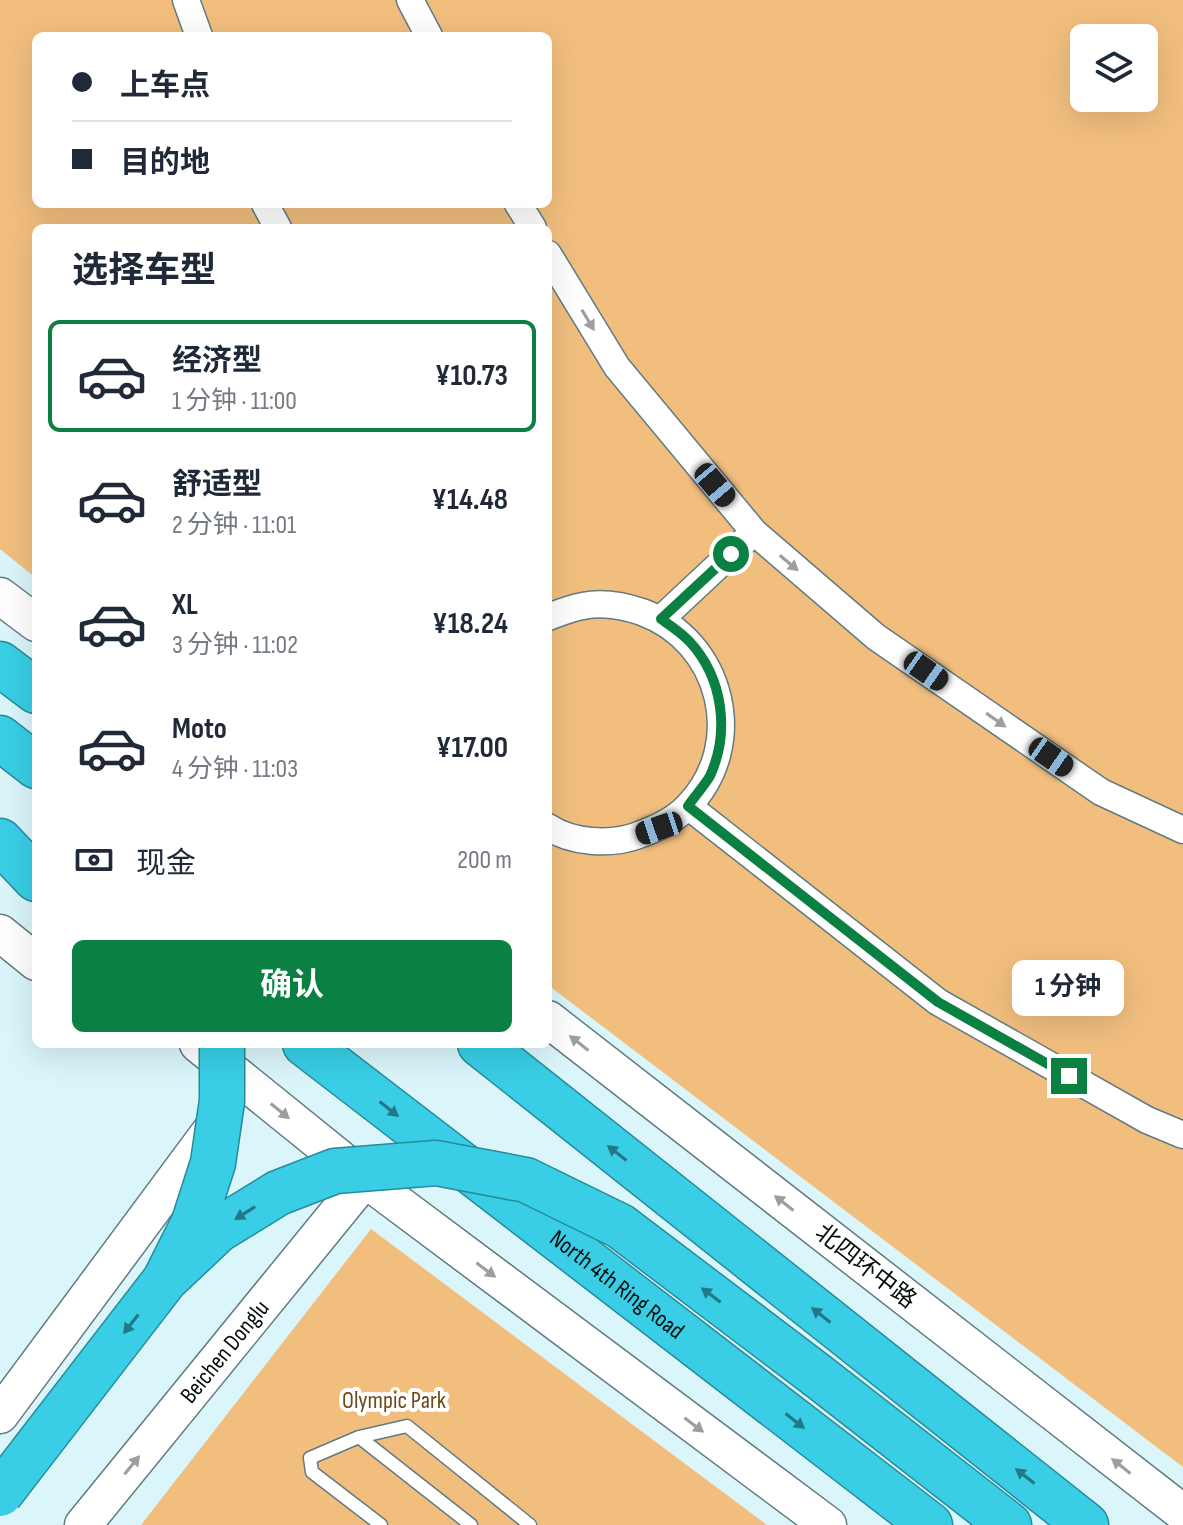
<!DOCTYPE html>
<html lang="zh">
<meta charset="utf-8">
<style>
:root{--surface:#fff;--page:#f2f2f3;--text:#1f2937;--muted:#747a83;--line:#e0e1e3;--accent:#0b8043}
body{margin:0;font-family:"Sofia Sans Condensed","Noto Sans SC",sans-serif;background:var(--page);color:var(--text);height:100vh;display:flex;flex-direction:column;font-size:30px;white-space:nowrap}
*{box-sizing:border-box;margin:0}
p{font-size:26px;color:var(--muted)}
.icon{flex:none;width:44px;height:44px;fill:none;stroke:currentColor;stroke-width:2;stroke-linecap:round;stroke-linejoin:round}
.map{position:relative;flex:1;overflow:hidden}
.sheet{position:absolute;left:32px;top:224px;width:520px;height:824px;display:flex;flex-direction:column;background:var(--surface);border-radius:12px;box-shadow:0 8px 32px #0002}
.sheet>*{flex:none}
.banner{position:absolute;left:32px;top:32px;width:520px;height:176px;border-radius:12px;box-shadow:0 8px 32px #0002;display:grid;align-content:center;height:176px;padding:0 40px;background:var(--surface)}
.tools{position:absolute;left:1070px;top:24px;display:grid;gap:16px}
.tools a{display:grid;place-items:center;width:88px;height:88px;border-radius:12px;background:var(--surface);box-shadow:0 8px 32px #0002;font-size:40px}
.end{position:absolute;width:36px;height:36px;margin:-18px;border:10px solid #0b8043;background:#fff;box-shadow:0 0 0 4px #fff}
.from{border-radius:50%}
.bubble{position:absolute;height:56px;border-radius:12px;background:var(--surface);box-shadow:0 8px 32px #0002;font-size:26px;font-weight:700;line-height:56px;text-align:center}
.car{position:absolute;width:24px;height:48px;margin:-24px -12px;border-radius:10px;box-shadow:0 0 6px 2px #0007;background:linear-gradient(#222 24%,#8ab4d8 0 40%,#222 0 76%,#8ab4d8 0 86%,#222 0)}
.banner b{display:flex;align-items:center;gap:28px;height:76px;font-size:30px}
.banner b+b{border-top:2px solid var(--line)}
.banner i{width:20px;height:20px;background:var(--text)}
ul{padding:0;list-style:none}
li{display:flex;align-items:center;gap:24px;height:112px;margin:0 16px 12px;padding:0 24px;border:4px solid transparent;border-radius:12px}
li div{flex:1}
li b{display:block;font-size:30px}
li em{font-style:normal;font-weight:700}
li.current{border-color:var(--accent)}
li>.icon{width:72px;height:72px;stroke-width:1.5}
h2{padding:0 40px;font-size:36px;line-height:96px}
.pay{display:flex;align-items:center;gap:20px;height:88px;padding:0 40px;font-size:30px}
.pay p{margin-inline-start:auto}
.primary-button{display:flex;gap:16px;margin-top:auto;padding:16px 40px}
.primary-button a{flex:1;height:92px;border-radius:12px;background:var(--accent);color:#fff;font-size:32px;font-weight:700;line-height:92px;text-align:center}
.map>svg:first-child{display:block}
</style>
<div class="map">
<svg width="1183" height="1525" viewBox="0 0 1183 1525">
<rect width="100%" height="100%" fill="#daf6fb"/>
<!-- green -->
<path fill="#f1be7e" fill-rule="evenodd" d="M0,0h1183v1467l-635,-482v-757h-512v350l-36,-29zM36,36h512v168h-512zM1084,38h60v60h-60z
M371,1229l396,296h-626z"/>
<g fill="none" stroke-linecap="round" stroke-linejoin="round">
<!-- lane casing -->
<g stroke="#627b80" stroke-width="15">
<path id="lane" d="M359,1437l112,88
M381,1525l-69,-53 -2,-14 49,-21 48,-11 123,99"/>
</g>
<!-- street casing -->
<g stroke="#627b80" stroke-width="29">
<path id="street" d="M186,0l13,36
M410,0l19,36
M265,204l13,24
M518,204l15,24
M548,254l69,113 137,165 122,105 225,155 82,38
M548,617c11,-4 23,-9 35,-11 19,-4 41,0 59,6 80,29 106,132 46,194 -14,15 -33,23 -52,30 -26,9 -64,7 -88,-9
M661,619l93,-87
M688,806l250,196 209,118 36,15"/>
</g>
<!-- secondary casing -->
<g stroke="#627b80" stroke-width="39">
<g id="secondary">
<path d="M0,596l36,27"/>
<path d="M0,933l36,29"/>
<path d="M548,1019l635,494"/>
<path d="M198,1044l167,135 463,346"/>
<path d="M0,1415l221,-298"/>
<path id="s1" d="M83,1525l282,-346"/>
</g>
</g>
<!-- highway casing -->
<g stroke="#278b9a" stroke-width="47">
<g id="highway">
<path d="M0,664l36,27"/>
<path d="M0,738l36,28"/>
<path d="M0,841l36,38"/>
<path id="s2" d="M305,1044l625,481"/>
<path d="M480,1044l606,481"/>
<path d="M818,1376l191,149"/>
</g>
</g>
<!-- lane -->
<use href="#lane" stroke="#fff" stroke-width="12"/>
<!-- street -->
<use href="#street" stroke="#fff" stroke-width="26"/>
<!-- secondary -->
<use href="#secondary" stroke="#fff" stroke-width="36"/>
<!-- highway -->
<use href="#highway" stroke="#39cee5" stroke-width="44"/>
<!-- highway-bridge casing -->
<g stroke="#278b9a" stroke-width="47" stroke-linecap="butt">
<path id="highway-bridge" d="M165,1280l53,-50 60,-37 57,-22 101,-8 90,17 94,46 198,150
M0,1494l165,-214 29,-58 19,-59 9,-62v-57"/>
</g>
<!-- highway-bridge -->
<use href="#highway-bridge" stroke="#39cee5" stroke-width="44"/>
</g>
<!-- one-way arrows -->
<defs><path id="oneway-solid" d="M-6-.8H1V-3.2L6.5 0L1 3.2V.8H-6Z" transform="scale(2)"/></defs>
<g fill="#9b9f9f">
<use href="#oneway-solid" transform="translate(588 320) rotate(59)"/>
<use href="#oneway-solid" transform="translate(789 563) rotate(40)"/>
<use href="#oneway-solid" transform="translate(996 720) rotate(35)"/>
<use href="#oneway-solid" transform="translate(579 1043) rotate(-142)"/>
<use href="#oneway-solid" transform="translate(280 1111) rotate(39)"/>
<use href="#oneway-solid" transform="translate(784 1203) rotate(-142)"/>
<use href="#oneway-solid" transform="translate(486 1270) rotate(37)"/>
<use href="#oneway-solid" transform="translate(694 1425) rotate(37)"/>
<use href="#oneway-solid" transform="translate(132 1465) rotate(-51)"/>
<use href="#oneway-solid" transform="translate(1121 1466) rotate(-142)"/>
</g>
<g fill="#227885">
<use href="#oneway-solid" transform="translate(389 1109) rotate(38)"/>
<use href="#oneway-solid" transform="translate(617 1153) rotate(-142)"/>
<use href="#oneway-solid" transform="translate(245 1213) rotate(148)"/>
<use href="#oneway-solid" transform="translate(711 1295) rotate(-143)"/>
<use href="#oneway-solid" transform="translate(821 1315) rotate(-142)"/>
<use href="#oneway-solid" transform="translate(131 1324) rotate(128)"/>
<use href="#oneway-solid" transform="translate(795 1421) rotate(38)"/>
<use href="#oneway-solid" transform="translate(1025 1476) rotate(-142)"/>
</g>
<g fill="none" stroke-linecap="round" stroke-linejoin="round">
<!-- route -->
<path stroke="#0b8043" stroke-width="10" d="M731,554l-70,65c10,7 21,14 29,23 33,36 40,90 20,134 -6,10 -15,20 -22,30l250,196 131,74"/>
</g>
<g text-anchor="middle" stroke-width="8" stroke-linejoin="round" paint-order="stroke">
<!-- street labels -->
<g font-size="24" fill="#050e0f" stroke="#fff">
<text transform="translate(866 1266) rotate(38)" y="8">北四环中路</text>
<text dy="8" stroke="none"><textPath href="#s2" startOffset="394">North 4th Ring Road</textPath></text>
<text dy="8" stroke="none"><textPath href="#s1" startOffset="224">Beichen Donglu</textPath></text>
</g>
<!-- park labels -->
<g font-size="24" fill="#6b4918" stroke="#fff">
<text x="394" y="1408">Olympic Park</text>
</g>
</g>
</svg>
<div class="tools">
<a><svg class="icon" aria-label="layers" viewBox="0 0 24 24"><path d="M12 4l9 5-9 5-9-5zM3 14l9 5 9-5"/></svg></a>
</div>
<i class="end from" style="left:731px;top:554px"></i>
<i class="end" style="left:1069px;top:1076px"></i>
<div class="bubble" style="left:1012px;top:960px;width:112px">1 分钟</div>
<i class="car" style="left:715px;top:485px;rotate:140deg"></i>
<i class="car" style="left:926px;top:671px;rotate:125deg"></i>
<i class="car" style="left:1051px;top:757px;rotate:125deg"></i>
<i class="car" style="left:659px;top:828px;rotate:251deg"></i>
<div class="banner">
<b><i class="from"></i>上车点</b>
<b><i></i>目的地</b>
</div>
<section class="sheet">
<h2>选择车型</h2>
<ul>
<li class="current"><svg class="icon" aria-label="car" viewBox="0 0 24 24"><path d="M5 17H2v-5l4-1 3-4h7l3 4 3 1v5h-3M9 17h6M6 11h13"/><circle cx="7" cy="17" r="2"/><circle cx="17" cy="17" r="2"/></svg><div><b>经济型</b><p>1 分钟 · 11:00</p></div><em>¥10.73</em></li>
<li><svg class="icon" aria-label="car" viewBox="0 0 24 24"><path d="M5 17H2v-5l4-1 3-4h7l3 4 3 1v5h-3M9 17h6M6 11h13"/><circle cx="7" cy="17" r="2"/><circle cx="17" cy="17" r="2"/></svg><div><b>舒适型</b><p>2 分钟 · 11:01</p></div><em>¥14.48</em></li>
<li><svg class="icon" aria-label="car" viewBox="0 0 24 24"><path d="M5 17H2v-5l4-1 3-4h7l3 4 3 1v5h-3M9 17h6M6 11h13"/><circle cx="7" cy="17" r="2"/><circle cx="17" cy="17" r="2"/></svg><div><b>XL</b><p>3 分钟 · 11:02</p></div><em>¥18.24</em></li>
<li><svg class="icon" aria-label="car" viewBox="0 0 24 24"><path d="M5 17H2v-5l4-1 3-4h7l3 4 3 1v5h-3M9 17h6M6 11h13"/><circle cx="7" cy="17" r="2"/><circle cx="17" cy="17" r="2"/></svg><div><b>Moto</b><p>4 分钟 · 11:03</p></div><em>¥17.00</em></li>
</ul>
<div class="pay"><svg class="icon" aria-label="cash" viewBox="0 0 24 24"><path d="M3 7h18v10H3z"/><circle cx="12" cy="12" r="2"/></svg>现金<p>200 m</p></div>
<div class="primary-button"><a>确认</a></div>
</section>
</div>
